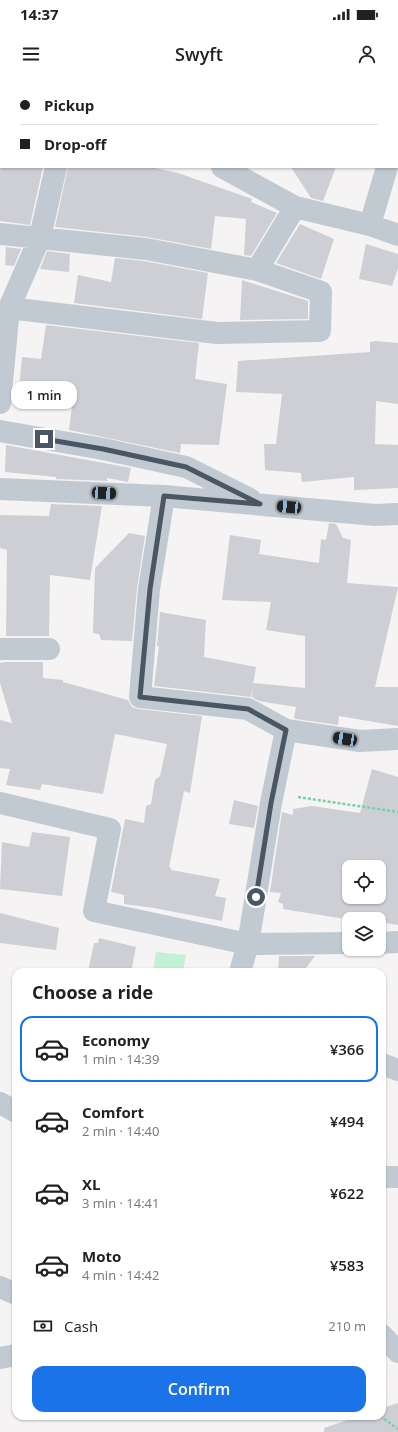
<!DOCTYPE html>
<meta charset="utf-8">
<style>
:root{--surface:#fff;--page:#f2f2f2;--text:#202124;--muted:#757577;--line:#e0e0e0;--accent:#1a73e8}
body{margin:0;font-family:"Open Sans",sans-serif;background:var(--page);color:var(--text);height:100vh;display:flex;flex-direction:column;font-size:15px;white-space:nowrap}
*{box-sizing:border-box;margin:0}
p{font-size:13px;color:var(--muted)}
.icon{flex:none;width:22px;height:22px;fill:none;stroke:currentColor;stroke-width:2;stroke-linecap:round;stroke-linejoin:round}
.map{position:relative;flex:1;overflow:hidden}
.side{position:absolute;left:12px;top:888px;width:374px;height:452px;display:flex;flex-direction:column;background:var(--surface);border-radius:12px;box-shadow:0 1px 3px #0004}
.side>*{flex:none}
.top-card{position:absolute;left:0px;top:0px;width:398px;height:88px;box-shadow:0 1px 3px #0004;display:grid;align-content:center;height:88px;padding:0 20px;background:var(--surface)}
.tools{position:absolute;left:342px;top:780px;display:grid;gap:8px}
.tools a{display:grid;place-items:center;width:44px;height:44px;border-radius:8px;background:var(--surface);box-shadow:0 1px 3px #0004;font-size:20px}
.end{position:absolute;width:18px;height:18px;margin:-9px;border:5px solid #4a5661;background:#fff;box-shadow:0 0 0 2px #fff}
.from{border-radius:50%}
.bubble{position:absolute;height:28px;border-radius:12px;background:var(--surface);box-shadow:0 1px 3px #0004;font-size:13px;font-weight:600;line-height:28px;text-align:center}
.car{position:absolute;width:12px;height:24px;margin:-12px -6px;border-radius:5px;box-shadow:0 0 3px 1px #0007;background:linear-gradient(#222 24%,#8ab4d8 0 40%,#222 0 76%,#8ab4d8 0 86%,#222 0)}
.top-card b{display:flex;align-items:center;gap:14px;height:38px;font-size:15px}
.top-card b+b{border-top:1px solid var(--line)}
.top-card i{width:10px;height:10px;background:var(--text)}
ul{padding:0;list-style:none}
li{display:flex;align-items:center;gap:12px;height:66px;margin:0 8px 6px;padding:0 12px;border:2px solid transparent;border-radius:12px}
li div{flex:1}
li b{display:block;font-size:15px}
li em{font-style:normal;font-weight:600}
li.on{border-color:var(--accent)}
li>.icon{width:36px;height:36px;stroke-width:1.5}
h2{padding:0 20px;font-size:18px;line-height:48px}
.pay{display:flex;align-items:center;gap:10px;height:44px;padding:0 20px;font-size:15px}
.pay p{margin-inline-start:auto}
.action{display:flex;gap:8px;margin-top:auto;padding:8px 20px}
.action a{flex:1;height:46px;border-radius:12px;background:var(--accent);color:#fff;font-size:16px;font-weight:600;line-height:46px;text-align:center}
.status{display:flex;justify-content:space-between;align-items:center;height:28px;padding:0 20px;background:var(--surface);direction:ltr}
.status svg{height:11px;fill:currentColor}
header{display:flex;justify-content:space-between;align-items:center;height:52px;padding:0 20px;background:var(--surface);font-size:18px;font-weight:600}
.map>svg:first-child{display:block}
</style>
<div class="status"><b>14:37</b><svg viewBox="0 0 49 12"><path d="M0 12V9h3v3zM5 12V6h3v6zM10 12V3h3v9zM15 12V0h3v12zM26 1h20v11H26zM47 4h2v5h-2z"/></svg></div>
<header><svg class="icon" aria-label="menu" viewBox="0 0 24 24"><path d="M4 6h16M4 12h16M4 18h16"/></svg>Swyft<svg class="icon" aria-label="person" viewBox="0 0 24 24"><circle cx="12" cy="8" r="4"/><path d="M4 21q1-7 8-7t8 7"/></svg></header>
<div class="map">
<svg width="398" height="1352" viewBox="0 0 398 1352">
<rect width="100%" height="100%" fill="#f5f3f3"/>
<!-- green -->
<path fill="#c3f1d5" d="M156,872l30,3 -3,17h-30z"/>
<!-- building -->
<path fill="#cdcfd5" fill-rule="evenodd" d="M0,87h43l-13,58 -30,-4z
M68,87h82l28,6 74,26 -1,3 26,11 -26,43 -7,-1 2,-36 -31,-3 -4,33 -64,-12 -92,-10z
M291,87h45l-13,34 -12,-3z
M300,144l34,15 -13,40 -45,-16z
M366,164l32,10v14l-6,18 -33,-7z
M6,167l15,2 -7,17 -9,-1z
M47,171l23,3 -1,18 -29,-3z
M115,178l29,3 64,12 -6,46 -128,-16 4,-28 33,7z
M242,200l66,21v18l-68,1z
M46,245l153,18 -4,36 32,5 -8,61 -38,-1 -1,9 -111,-23 3,-24 -54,-7 4,-42 19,2z
M375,261l23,2v61l-22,-3 -1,43 23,1v43l-44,2v-13l-52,5 -1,-9 -36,-3 -1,-26h12l6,-50 -46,-2 2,-31 132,-9v-10z
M6,365l125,23 -3,14 -21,-4v3l-51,-2v-2l-51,-5z
M51,424l51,2 -12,74 -40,-5 -1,61h-43l1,-86 -7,-2v-33l49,1z
M329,443l7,1 7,14 8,2 -4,43 51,4 -23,100h23v39l-59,-10 -1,9 -42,-6 -2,-1 2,-11 -37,-6 -7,-4 1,-14 52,5v-52l-39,-6 5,-28 -49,-2 8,-65 31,5 -2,14 60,9 2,-24 5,1z
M129,453l16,3 -8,52 -5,53 -31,-1 -2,-6 -6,-1 2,-65z
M160,532l46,8 -2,37 52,10 -5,30 -97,-11 5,-40h-2z
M6,582h37v16l20,2v2l65,18 4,7 6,2 64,7 -12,77 -6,-2 -15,76 2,1v2l49,9 -5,17 11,2 -4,23 -68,-13 -30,-4v-9l-13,-3 14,-73 19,4 2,-17 5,-2 4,-24 5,-4 7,-32 -52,-10 -12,60 -61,-10 -2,6 -34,-5 4,-16 -10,-1v-48l12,3 -12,-40v-20z
M372,689l26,8v148l-19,-3v-3h-34l-62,-10v-5l-5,-2 3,-9 -11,-1 12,-80 11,3v-6l19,-3 48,7zM349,787h30v30h-30z
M234,720l24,6 -4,22 -25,-4z
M32,752l38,5 -8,59 -62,-7 2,-47 27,5z
M0,833l59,15 -3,22 -56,-7z
M99,858l37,9 -5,25h-43l6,-29h4z
M279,876h36l-12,16h-25z
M398,1323v29h-74v-4l36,-12h22v-8z"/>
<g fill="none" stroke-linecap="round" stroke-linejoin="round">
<!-- path -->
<path stroke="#7ad0a6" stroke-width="2.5" stroke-dasharray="3 2" stroke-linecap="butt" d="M298,717l100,15
M380,1336l18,13"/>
<!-- minor -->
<path stroke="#c1cad2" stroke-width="22" d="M154,0l3,1
M72,1v-1
M0,41h1
M397,55l1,-3
M222,87l73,40 75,18 28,10
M370,145l17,-58
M0,154l146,15 111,21 38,-63
M9,228l208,25 103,-2 1,-39 -64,-22
M0,323l9,-95 31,-71 16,-70
M0,351l103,18 83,18 64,32
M0,409l164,7 211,19 23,-1
M164,416l-15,93 -9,108 108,12 38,21 -15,73 -23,141 -8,28
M0,569h49
M286,650l74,11 38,-2
M0,723l110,26 -16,82 154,33 101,-1
M379,863l19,-1
M382,984l16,6
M0,1023l16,9
M382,1097h16
M0,1207l16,7
M382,1255l16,17
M0,1278l16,-3"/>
</g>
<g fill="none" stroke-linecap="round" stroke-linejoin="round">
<!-- route -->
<path stroke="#4a5661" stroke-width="5" d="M44,359l59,10 83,18 74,37 -96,-8 -14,93 -10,108 108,12 38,21 -15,73 -15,94"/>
</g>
</svg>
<div class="tools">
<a><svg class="icon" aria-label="locate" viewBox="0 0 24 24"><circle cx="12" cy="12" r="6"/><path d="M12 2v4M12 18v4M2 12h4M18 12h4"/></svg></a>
<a><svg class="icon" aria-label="layers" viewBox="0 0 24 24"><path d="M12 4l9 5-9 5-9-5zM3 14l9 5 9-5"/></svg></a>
</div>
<i class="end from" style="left:256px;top:817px"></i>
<i class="end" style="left:44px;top:359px"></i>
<div class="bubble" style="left:11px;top:301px;width:66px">1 min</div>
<i class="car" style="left:104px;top:413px;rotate:93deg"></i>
<i class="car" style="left:289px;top:427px;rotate:275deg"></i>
<i class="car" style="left:345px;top:659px;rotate:279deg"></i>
<div class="top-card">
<b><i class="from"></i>Pickup</b>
<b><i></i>Drop-off</b>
</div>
<section class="side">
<h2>Choose a ride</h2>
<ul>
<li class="on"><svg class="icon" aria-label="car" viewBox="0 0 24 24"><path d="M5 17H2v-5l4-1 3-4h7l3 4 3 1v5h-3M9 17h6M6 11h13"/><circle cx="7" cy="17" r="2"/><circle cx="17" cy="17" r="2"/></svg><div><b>Economy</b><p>1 min · 14:39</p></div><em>¥366</em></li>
<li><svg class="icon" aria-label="car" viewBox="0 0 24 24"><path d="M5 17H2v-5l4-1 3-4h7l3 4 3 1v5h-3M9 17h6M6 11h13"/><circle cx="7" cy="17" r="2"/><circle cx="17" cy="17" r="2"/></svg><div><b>Comfort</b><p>2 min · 14:40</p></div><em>¥494</em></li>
<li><svg class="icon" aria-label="car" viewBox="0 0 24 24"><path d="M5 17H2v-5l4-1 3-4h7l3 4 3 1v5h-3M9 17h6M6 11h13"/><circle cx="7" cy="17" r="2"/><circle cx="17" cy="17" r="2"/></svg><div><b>XL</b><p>3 min · 14:41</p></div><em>¥622</em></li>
<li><svg class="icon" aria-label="car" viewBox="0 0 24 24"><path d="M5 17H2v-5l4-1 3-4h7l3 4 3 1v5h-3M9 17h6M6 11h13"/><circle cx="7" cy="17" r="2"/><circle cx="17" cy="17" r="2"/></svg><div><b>Moto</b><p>4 min · 14:42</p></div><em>¥583</em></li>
</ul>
<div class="pay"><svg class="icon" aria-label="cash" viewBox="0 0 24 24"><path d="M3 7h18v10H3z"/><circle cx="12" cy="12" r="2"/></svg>Cash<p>210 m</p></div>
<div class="action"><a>Confirm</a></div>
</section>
</div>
